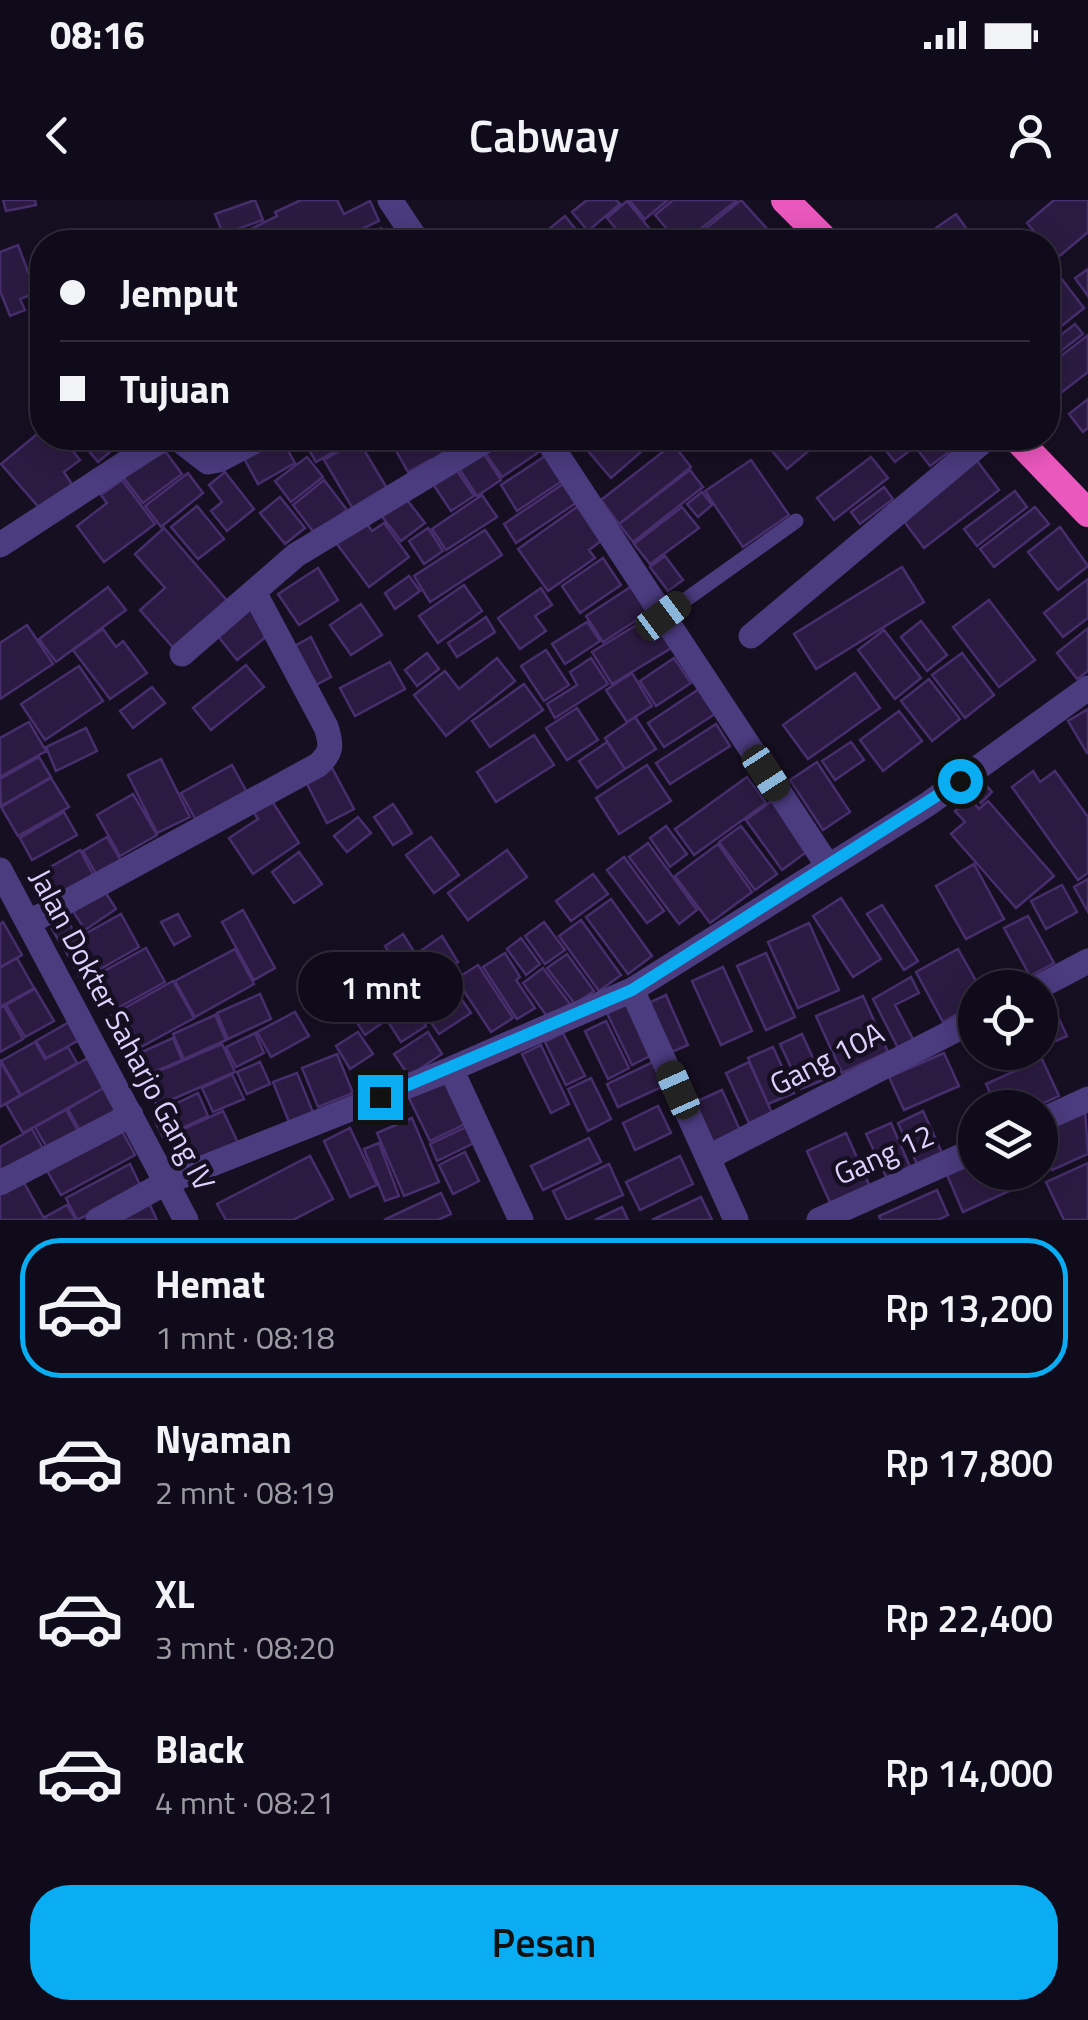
<!DOCTYPE html>
<html lang="id">
<meta charset="utf-8">
<style>
:root{--surface:#100b1a;--page:#1e1927;--text:#f1f3f6;--muted:#9c9ba2;--line:#302b39;--accent:#0aadf1}
body{margin:0;font-family:"Titillium Web",sans-serif;background:var(--page);color:var(--text);height:100vh;display:flex;flex-direction:column;font-size:38px;white-space:nowrap}
*{box-sizing:border-box;margin:0}
p{font-size:32px;color:var(--muted)}
.icon{flex:none;width:55px;height:55px;fill:none;stroke:currentColor;stroke-width:2;stroke-linecap:round;stroke-linejoin:round}
.map{position:relative;height:1020px;overflow:hidden}
.sheet{display:flex;flex-direction:column;background:var(--surface);flex:1}
.sheet>*{flex:none}
.banner{position:absolute;left:30px;top:30px;width:1030px;height:220px;border-radius:40px;box-shadow:0 5px 25px #0003,0 0 0 2px var(--line);display:grid;align-content:center;height:220px;padding:0 30px;background:var(--surface)}
.tools{position:absolute;left:958px;top:770px;display:grid;gap:20px}
.tools a{display:grid;place-items:center;width:100px;height:100px;border-radius:50%;background:var(--surface);box-shadow:0 5px 25px #0003,0 0 0 2px var(--line);font-size:50px}
.end{position:absolute;width:45px;height:45px;margin:-22px;border:12px solid #0aadf1;background:#111;box-shadow:0 0 0 5px #111}
.from{border-radius:50%}
.bubble{position:absolute;height:70px;border-radius:35px;background:var(--surface);box-shadow:0 5px 25px #0003,0 0 0 2px var(--line);font-size:32px;font-weight:600;line-height:70px;text-align:center}
.car{position:absolute;width:30px;height:60px;margin:-30px -15px;border-radius:12px;box-shadow:0 0 8px 2px #0007;background:linear-gradient(#222 24%,#8ab4d8 0 40%,#222 0 76%,#8ab4d8 0 86%,#222 0)}
.banner b{display:flex;align-items:center;gap:35px;height:95px;font-size:38px}
.banner b+b{border-top:2px solid var(--line)}
.banner i{width:25px;height:25px;background:var(--text)}
ul{padding:18px 0 0;list-style:none}
li{display:flex;align-items:center;gap:30px;height:140px;margin:0 20px 15px;padding:0 10px;border:5px solid transparent;border-radius:40px}
li div{flex:1}
li b{display:block;font-size:38px}
li em{font-style:normal;font-weight:600}
li.on{border-color:var(--accent)}
li>.icon{width:90px;height:90px;stroke-width:1.5}
.primary-button{display:flex;gap:20px;margin-top:auto;padding:20px 30px}
.primary-button a{flex:1;height:115px;border-radius:40px;background:var(--accent);color:#111;font-size:40px;font-weight:600;line-height:115px;text-align:center}
.status{display:flex;justify-content:space-between;align-items:center;height:70px;padding:0 50px;background:var(--surface);direction:ltr}
.status svg{height:28px;fill:currentColor}
header{display:flex;justify-content:space-between;align-items:center;height:130px;padding:0 30px;background:var(--surface);font-size:45px;font-weight:600}
.map>svg:first-child{display:block}
</style>
<div class="status"><b>08:16</b><svg viewBox="0 0 49 12"><path d="M0 12V9h3v3zM5 12V6h3v6zM10 12V3h3v9zM15 12V0h3v12zM26 1h20v11H26zM47 4h2v5h-2z"/></svg></div>
<header><svg class="icon" aria-label="back" viewBox="0 0 24 24"><path d="M15 5l-7 7 7 7"/></svg>Cabway<svg class="icon" aria-label="person" viewBox="0 0 24 24"><circle cx="12" cy="8" r="4"/><path d="M4 21q1-7 8-7t8 7"/></svg></header>
<div class="map">
<svg width="1088" height="1020" viewBox="0 0 1088 1020">
<rect width="100%" height="100%" fill="#160f22"/>
<!-- building -->
<path fill="#2b1b42" stroke="#472e6d" stroke-width="2.5" d="M3,0h32l1,5 -30,6z
M255,0l8,20 -40,14 -8,-20z
M301,0h36l7,14 26,-13 9,20 -45,21h-109l52,-26 -2,-4z
M587,0h29l4,4 -32,27 -16,-19z
M629,0h39l-23,19z
M673,0h62l1,1 -52,41h-6l-23,-27z
M741,0l29,32 -13,10h-68z
M1054,0h34v32l-32,27 -8,-11v-6h-5l-16,-19z
M627,1l31,38 -5,3h-26l-20,-24z
M956,14l20,28h-60z
M565,16l21,26h-53z
M381,28l8,14h-38z
M516,30l9,12h-26z
M18,45l18,48 -16,6 5,11 -15,6 -10,-25v-39z
M42,67v28l-11,-22z
M1054,69l30,39 -36,29v-63z
M1088,69v27l-13,-18z
M1075,124l8,10 -31,24 -4,-13z
M1088,135v37l-39,30 -1,-36z
M1088,199v29l-5,4 -14,-18z
M42,230v8h20l18,22 -16,12 11,17 -33,22 -41,-47z
M78,238h43l2,3 -25,21z
M268,238h13l14,25 -37,21 -17,-31z
M302,238h32l6,10 -24,14z
M389,238h54l10,18 -23,4 -22,12z
M502,238h37l6,10 -43,29 -19,-27z
M577,238h80l-46,40z
M766,238h58l-37,31 -24,-29z
M876,238h50l-31,24z
M932,238h25l4,5 -31,23 -13,-17z
M358,240l32,53 -34,21 -32,-54z
M673,244l18,23 -72,57 -18,-24z
M162,247l20,27 -39,29 -20,-26z
M480,248l21,32 -24,16 -21,-32z
M548,254l17,25 -48,32 -16,-26z
M307,257l16,20 -32,25 -16,-21z
M871,257l17,21 -54,42 -17,-22z
M975,258l24,32 -75,58 -24,-32z
M751,260l38,55 -46,32 -38,-56z
M452,263l22,33 -23,15 -22,-33z
M690,270l13,17 -70,55 -14,-18z
M225,272l29,37 -27,22 -16,-20 11,-9 -13,-17z
M188,273l15,20 -42,34 -16,-21z
M122,280l33,44 -51,38 -27,-36 30,-23 -6,-8z
M324,280l23,30 -32,24 -22,-29z
M563,284l13,19 -60,40 -12,-19z
M884,287l9,12 -33,25 -9,-12z
M1015,291l12,16 -50,39 -13,-17z
M702,292l10,13 -14,12 -11,-13z
M482,295l15,22 -51,33 -14,-21z
M404,296l21,27 -24,18 -21,-27z
M280,297l25,31 -20,16 -25,-31z
M581,304l24,34 -16,12 6,8 -47,33 -30,-42z
M197,306l27,33 -26,20 -27,-32z
M682,307l17,21 -49,36 -16,-20z
M1035,307l14,17 -55,43 -14,-18z
M363,319l9,12 12,-8 25,34 -40,30 -35,-47z
M1060,327l28,39 -30,24 -30,-38z
M164,328l66,76 -54,47 -36,-41 25,-22 -30,-34z
M428,328l15,23 -19,13 -15,-23z
M485,330l17,25 -72,47 -16,-26z
M665,356l18,24 -15,11 -18,-24z
M603,358l18,27 -41,28 -18,-27z
M902,367l22,35 -108,67 -22,-35z
M318,368l20,32 -39,25 -21,-31z
M409,376l11,15 -25,18 -10,-16z
M1088,379v39l-25,19 -19,-24z
M635,384l17,26 -49,32 -17,-26z
M464,385l18,26 -44,32 -19,-27z
M108,387l18,23 -70,52 -17,-23z
M541,388l11,17 -17,11 11,15 -26,18 -22,-31z
M989,400l46,60 -36,27 -46,-60z
M361,404l21,31 -31,20 -21,-30z
M252,407l20,25 -35,28 -20,-25z
M653,415l20,32 -61,37 -20,-32z
M486,417l9,15 -38,25 -9,-14z
M921,421l26,34 -20,16 -26,-34z
M587,422l13,19 -35,23 -13,-20z
M27,425l26,39 -53,35v-56z
M1088,428v43l-11,8 -20,-26z
M103,429l13,18 7,-6 24,32 -37,26 -37,-49z
M884,430l37,48 -26,21 -37,-49z
M311,437l20,40 -19,10 -21,-39z
M546,450l23,35 -25,16 -23,-35z
M427,453l12,16 -22,17 -12,-16z
M962,453l32,42 -29,23 -33,-43z
M497,458l18,23 -69,55 -32,-41 31,-24 14,18z
M591,458l17,26 -53,34 -8,-14 30,-19 -7,-13z
M674,458l17,25 -35,23 -16,-25z
M390,462l15,27 -50,27 -15,-28z
M246,465l18,22 -53,43 -18,-22z
M79,466l24,35 -58,39 -24,-36z
M632,473l20,33 -25,16 -21,-32z
M855,473l25,35 -72,51 -25,-34z
M929,479l31,40 -28,22 -31,-40z
M524,484l19,26 -53,37 -18,-26z
M152,487l13,16 -32,25 -13,-17z
M699,489l16,25 -51,33 -16,-24z
M577,508l21,32 -31,20 -21,-32z
M1088,509v44h-1l-19,-32z
M899,511l23,30 -39,30 -23,-31z
M635,517l21,32 -31,20 -20,-31z
M29,522l17,29 -46,26v-39z
M716,524l14,22 -60,38 -14,-21z
M86,528l11,23 -41,20 -10,-24z
M534,535l20,30 -58,37 -19,-30z
M607,542l18,27 -28,19 -18,-27z
M851,542l13,18 -29,20 -13,-19z
M39,557l12,20 -50,29 -1,-27z
M161,559l29,58 -33,16 -29,-58z
M817,562l33,50 -27,18 -33,-50z
M232,565l17,31 -51,28 -17,-31z
M647,565l24,36 -52,33 -23,-36z
M331,566l23,43 -27,14 -22,-43z
M1033,571l7,11 15,-11 33,46v56l-10,7 -66,-93z
M977,575l15,17 -11,11 -16,-18z
M747,577l19,26 -72,52 -19,-26z
M51,578l18,29 -51,29 -17,-29z
M133,594l24,41 -37,21 -23,-41z
M268,595l31,48 -46,31 -24,-36 29,-19 -8,-13z
M970,598l9,11 9,-8 66,75 -38,32 -65,-74 14,-12 -10,-11z
M773,600l36,50 -27,20 -36,-50z
M393,604l19,29 -19,12 -19,-28z
M64,612l13,23 -45,25 -12,-22z
M358,617l13,16 -24,19 -13,-16z
M666,626l21,28 -17,13 -20,-29z
M741,626l36,48 -22,16 -36,-48z
M107,637l15,26 -24,14 -15,-26z
M431,637l28,38 -25,18 -28,-38z
M648,643l49,67 -18,14 -50,-67z
M718,644l34,48 -42,31 -35,-47z
M80,650l16,30 -40,22 -16,-29z
M507,650l20,27 -59,43 -20,-27z
M299,652l23,32 -28,19 -22,-31z
M624,657l40,54 -17,12 -40,-53z
M974,664l30,55 -38,20 -30,-53z
M593,674l15,20 -37,27 -15,-20z
M1088,679v33l-14,-25z
M1062,685l15,27 -31,17 -15,-28z
M104,690l12,19 -31,21 -12,-19z
M841,698l40,61 -28,18 -40,-61z
M611,699l41,57 -24,18 -42,-57z
M882,705l36,56 -14,9 -37,-56z
M243,710l32,58 -21,12 -32,-58z
M121,714l18,33 -58,33 -18,-34z
M178,714l12,22 -16,9 -13,-23z
M1028,716l26,47 -24,13 -26,-48z
M581,720l40,55 -22,16 -40,-55z
M68,721l6,11 -15,9 -7,-12z
M3,722l19,33 -22,12v-43z
M544,722l21,28 -20,14 -20,-28z
M809,723l30,67 -41,18 -30,-66z
M403,734l22,35 -18,11 -22,-34z
M442,736l16,26 -23,15 -16,-25z
M521,738l19,26 -14,11 -19,-26z
M146,748l19,34 -51,28 -19,-34z
M235,749l19,35 -59,33 -20,-36z
M958,749l22,39h-5v16l-32,18 -27,-50z
M505,753l15,24 -4,3 19,28 -18,11 -34,-52z
M766,753l29,64 -29,13 -29,-64z
M567,754l27,37 -19,13 -28,-36z
M343,755l42,66 -20,14 -43,-66z
M17,758l17,30 -34,19v-39z
M390,764l21,32 -24,15 -20,-32z
M478,765l35,53 -22,14 -35,-53z
M723,767l29,64 -31,14 -29,-64z
M543,768l27,36 -21,15 -26,-36z
M450,774l12,18 -37,23 -11,-18z
M911,777l8,16 -24,12 19,36 -15,9 -26,-51z
M173,781l21,37 -53,29 -11,-20 -15,8 -10,-16z
M35,789l19,32 -29,16 -19,-32z
M260,794l11,25 -43,20 -11,-26z
M666,795l22,50 -21,9 -23,-49z
M863,796l25,56 -46,21 -26,-57z
M460,797l11,16 -32,21 -11,-16z
M1049,797l18,39 -27,12v-47z
M629,800l25,54 -22,11 -26,-54z
M410,801l16,25 -25,16 -16,-25z
M4,806l19,33 -23,13v-44z
M295,812l14,24 -38,21 -14,-25z
M215,815l11,25 -42,19 -11,-25z
M71,821l10,18 -35,19 -10,-17z
M606,821l23,47 -21,11 -23,-48z
M358,832l15,22 -23,15 -14,-23z
M428,832l14,22 -33,22 -15,-22z
M255,833l9,20 -28,14 -10,-20z
M563,833l22,43 -19,9 -21,-43z
M802,834l21,46 -22,9 -21,-45z
M173,838l9,22 -42,18 -9,-21z
M35,842l10,17 23,-12 9,16 -56,32 -20,-34z
M222,844l13,28 -78,34 -12,-29z
M541,845l28,59 -18,9 -29,-59z
M773,847l21,46 -26,11 -20,-46z
M944,853l15,33 -55,24 -15,-33z
M337,854l16,39 -35,14 -16,-39z
M90,857l17,29 -84,47 -17,-29z
M1042,859l17,37 -26,12h-36l-11,-24z
M0,861l20,34 -20,12z
M260,862l10,22 -23,10 -10,-22z
M653,862l11,24 -46,21 -11,-23z
M749,862l23,51 -23,10 -23,-50z
M297,873l18,44 -24,10 -18,-45z
M232,874l12,25 -31,13 -11,-24z
M591,878l20,41 -23,12 -20,-42z
M444,881l21,43 -35,17 -21,-43z
M107,886l16,28 -40,22 -15,-27z
M722,890l18,40 -29,13 -18,-40z
M198,893l10,23 -45,21 -11,-22z
M658,906l13,27 -36,17 -12,-27z
M1085,909l3,45 -36,16 -12,-26v-14z
M66,910l15,26 -31,17 -15,-26z
M223,911l17,36 -54,23 -16,-35z
M923,911l19,42 -25,11 -19,-41z
M412,918l27,64 -35,14 -27,-63z
M891,923l21,48 -24,10 -22,-47z
M468,926l8,16 -39,19 -7,-17z
M350,928l27,57 -27,12 -26,-56z
M32,929l14,25 -46,26v-33z
M121,929l14,26 -74,40 -15,-26z
M846,933l25,56 -39,18 -25,-56z
M589,938l12,24 -58,28 -12,-24z
M379,943l20,53 -14,5 -21,-52z
M465,952l14,29 -26,13 -14,-29z
M310,956l23,43 -40,21h-67l-9,-16z
M680,956l13,28 -53,26 -14,-28z
M975,963v9h26l8,19 -46,21 -16,-37z
M1088,963v57h-24l-18,-38z
M130,964l12,25 -65,31 -11,-22z
M609,964l14,31 -56,25 -14,-29z
M23,981l22,39h-45v-26z
M937,990l11,25 -10,5h-57l-2,-4z
M441,993l10,21 -13,6h-54z
M701,997l11,23h-60z
M148,1001l9,19h-49z
M67,1005l9,15h-29l-2,-3z
M622,1007l6,13h-33z"/>
<g fill="none" stroke-linecap="round" stroke-linejoin="round">
<!-- service -->
<path stroke="#4b3b7f" stroke-width="15" d="M663,416l133,-95"/>
<!-- minor -->
<path stroke="#4b3b7f" stroke-width="25" d="M390,0l28,42
M177,238l31,24 11,-2 42,-22
M546,238l282,428
M0,345l150,-98 15,-8 11,-1
M751,436l236,-198
M182,454l114,-99 194,-117
M0,670l186,350
M28,723l290,-158c14,-12 14,-20 8,-38l-72,-135
M1037,788l51,-27
M632,790l104,230
M451,869l70,151
M1040,921l48,-22
M709,957l266,-137
M0,983l131,-68
M98,1020l69,-38 284,-113 181,-79 296,-186 160,-116
M819,1020l156,-70"/>
<!-- trunk -->
<path stroke="#ea57bd" stroke-width="28" d="M785,0l42,42
M1016,238l72,75"/>
</g>
<g fill="none" stroke-linecap="round" stroke-linejoin="round">
<!-- route -->
<path stroke="#0aadf1" stroke-width="12" d="M380,897l252,-107 328,-209"/>
</g>
<g text-anchor="middle" stroke-width="9" stroke-linejoin="round" paint-order="stroke">
<!-- street labels -->
<g font-size="30" fill="#dfd1fd" stroke="#160f22">
<text transform="translate(122 830) rotate(62)" y="10">Jalan Dokter Saharjo Gang IV</text>
<text transform="translate(827 859) rotate(-27)" y="10">Gang 10A</text>
<text transform="translate(884 955) rotate(-24)" y="10">Gang 12</text>
</g>
</g>
</svg>
<div class="tools">
<a><svg class="icon" aria-label="locate" viewBox="0 0 24 24"><circle cx="12" cy="12" r="6"/><path d="M12 2v4M12 18v4M2 12h4M18 12h4"/></svg></a>
<a><svg class="icon" aria-label="layers" viewBox="0 0 24 24"><path d="M12 4l9 5-9 5-9-5zM3 14l9 5 9-5"/></svg></a>
</div>
<i class="end from" style="left:960px;top:581px"></i>
<i class="end" style="left:380px;top:897px"></i>
<div class="bubble" style="left:298px;top:752px;width:165px">1 mnt</div>
<i class="car" style="left:663px;top:416px;rotate:53deg"></i>
<i class="car" style="left:766px;top:573px;rotate:147deg"></i>
<i class="car" style="left:678px;top:890px;rotate:336deg"></i>
<div class="banner">
<b><i class="from"></i>Jemput</b>
<b><i></i>Tujuan</b>
</div>
</div>
<section class="sheet">
<ul>
<li class="on"><svg class="icon" aria-label="car" viewBox="0 0 24 24"><path d="M5 17H2v-5l4-1 3-4h7l3 4 3 1v5h-3M9 17h6M6 11h13"/><circle cx="7" cy="17" r="2"/><circle cx="17" cy="17" r="2"/></svg><div><b>Hemat</b><p>1 mnt · 08:18</p></div><em>Rp 13,200</em></li>
<li><svg class="icon" aria-label="car" viewBox="0 0 24 24"><path d="M5 17H2v-5l4-1 3-4h7l3 4 3 1v5h-3M9 17h6M6 11h13"/><circle cx="7" cy="17" r="2"/><circle cx="17" cy="17" r="2"/></svg><div><b>Nyaman</b><p>2 mnt · 08:19</p></div><em>Rp 17,800</em></li>
<li><svg class="icon" aria-label="car" viewBox="0 0 24 24"><path d="M5 17H2v-5l4-1 3-4h7l3 4 3 1v5h-3M9 17h6M6 11h13"/><circle cx="7" cy="17" r="2"/><circle cx="17" cy="17" r="2"/></svg><div><b>XL</b><p>3 mnt · 08:20</p></div><em>Rp 22,400</em></li>
<li><svg class="icon" aria-label="car" viewBox="0 0 24 24"><path d="M5 17H2v-5l4-1 3-4h7l3 4 3 1v5h-3M9 17h6M6 11h13"/><circle cx="7" cy="17" r="2"/><circle cx="17" cy="17" r="2"/></svg><div><b>Black</b><p>4 mnt · 08:21</p></div><em>Rp 14,000</em></li>
</ul>
<div class="primary-button"><a>Pesan</a></div>
</section>
